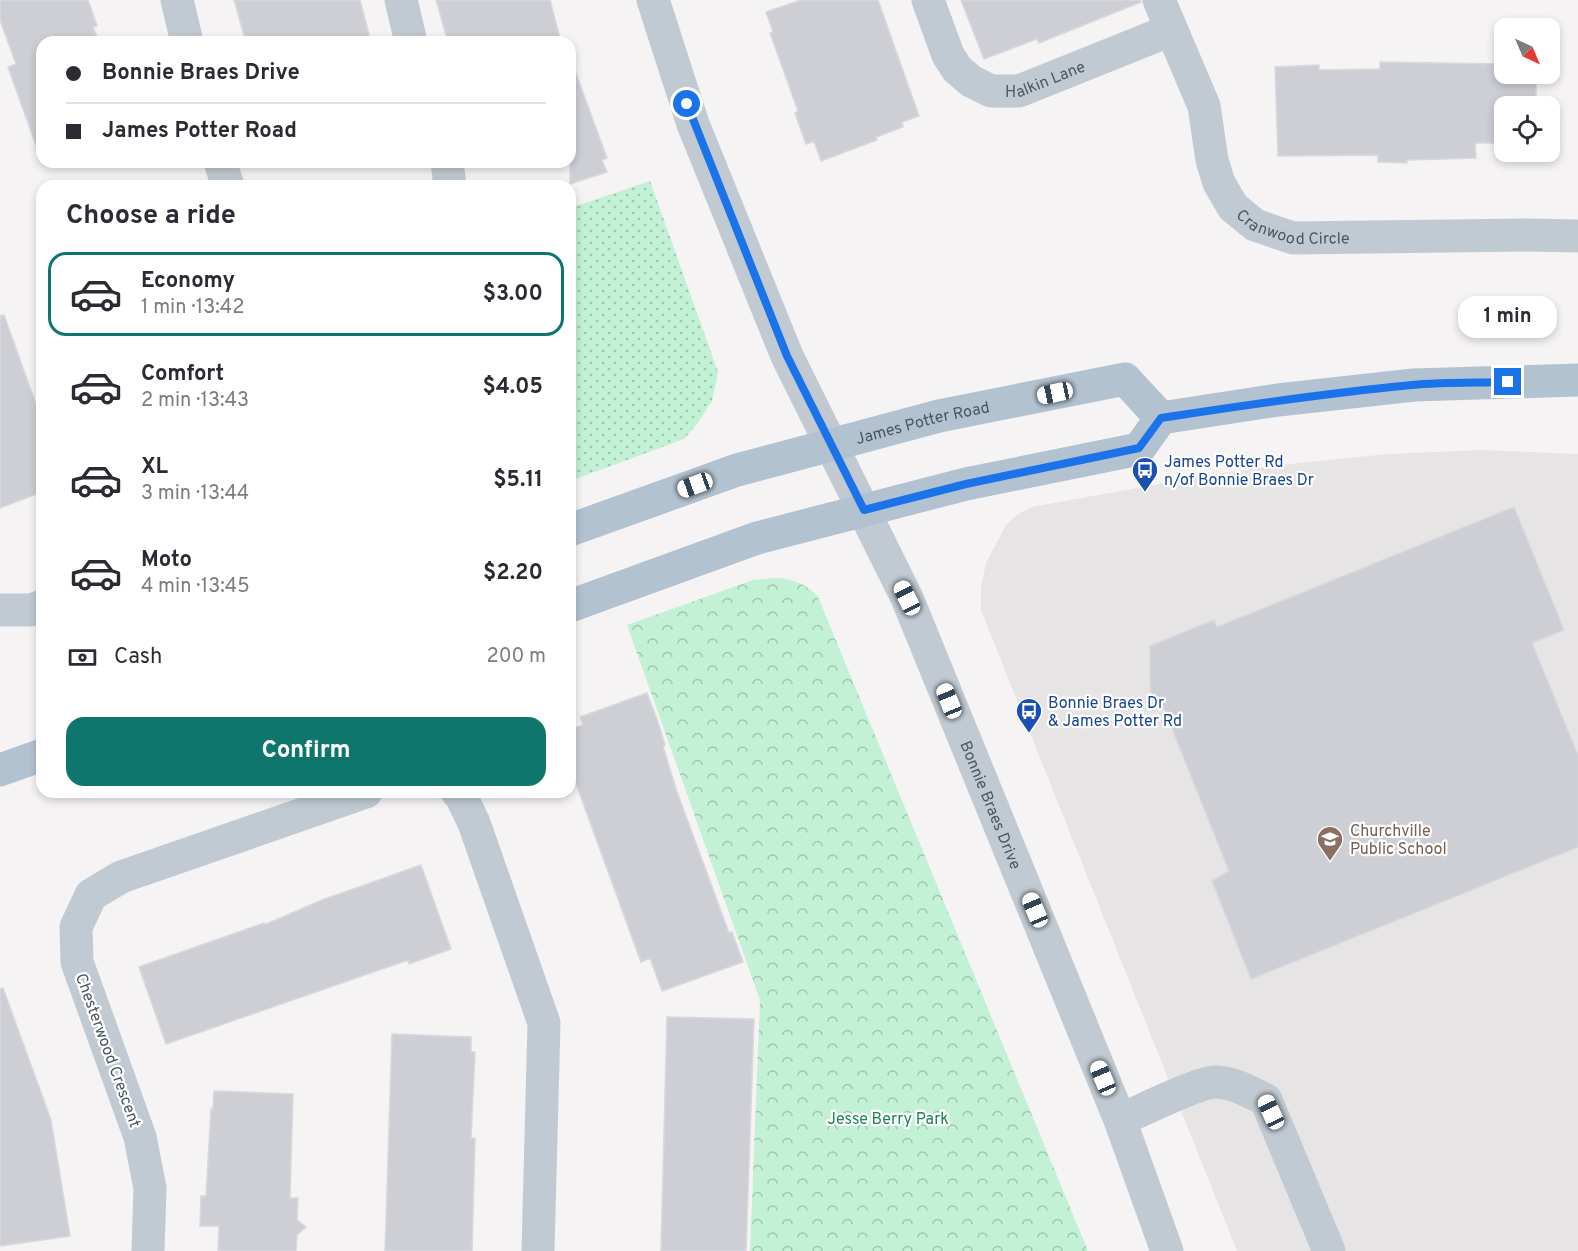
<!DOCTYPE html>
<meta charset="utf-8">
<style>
:root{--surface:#fff;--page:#f7f7f7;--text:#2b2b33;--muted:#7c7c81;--line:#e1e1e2;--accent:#0f766e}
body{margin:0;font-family:Overpass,sans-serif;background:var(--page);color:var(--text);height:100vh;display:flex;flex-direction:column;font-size:22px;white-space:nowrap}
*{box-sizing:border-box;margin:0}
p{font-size:20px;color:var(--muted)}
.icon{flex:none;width:33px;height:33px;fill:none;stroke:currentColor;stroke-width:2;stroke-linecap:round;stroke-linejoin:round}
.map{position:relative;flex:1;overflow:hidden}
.details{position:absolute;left:36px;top:180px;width:540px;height:618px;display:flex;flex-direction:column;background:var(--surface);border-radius:18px;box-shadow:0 3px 9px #0003}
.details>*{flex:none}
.hud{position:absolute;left:36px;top:36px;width:540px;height:132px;border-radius:18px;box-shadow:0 3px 9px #0003;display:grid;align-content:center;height:132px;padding:0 30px;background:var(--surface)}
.needle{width:39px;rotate:136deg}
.fabs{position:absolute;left:1494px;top:18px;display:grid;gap:12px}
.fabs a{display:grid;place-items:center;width:66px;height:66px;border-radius:12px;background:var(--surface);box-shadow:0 3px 9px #0003;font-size:30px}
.end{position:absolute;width:27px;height:27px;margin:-14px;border:8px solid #1a73e8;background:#fff;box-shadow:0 0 0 3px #fff}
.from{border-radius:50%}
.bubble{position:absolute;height:42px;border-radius:18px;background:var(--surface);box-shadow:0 3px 9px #0003;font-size:20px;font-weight:700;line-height:42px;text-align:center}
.car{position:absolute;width:18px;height:36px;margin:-18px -9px;border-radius:8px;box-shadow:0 0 4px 2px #0007;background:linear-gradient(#fff 24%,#345 0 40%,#fff 0 76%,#345 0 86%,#fff 0)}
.hud b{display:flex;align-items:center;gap:21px;height:57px;font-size:22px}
.hud b+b{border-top:2px solid var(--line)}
.hud i{width:15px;height:15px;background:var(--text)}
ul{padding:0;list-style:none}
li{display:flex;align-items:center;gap:18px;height:84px;margin:0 12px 9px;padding:0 18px;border:3px solid transparent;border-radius:18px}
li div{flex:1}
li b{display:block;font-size:22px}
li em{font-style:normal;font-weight:700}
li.current{border-color:var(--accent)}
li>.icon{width:54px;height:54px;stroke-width:1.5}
h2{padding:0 30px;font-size:27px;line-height:72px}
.pay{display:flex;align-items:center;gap:15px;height:66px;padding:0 30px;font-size:22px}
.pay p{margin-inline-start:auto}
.action{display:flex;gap:12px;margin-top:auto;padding:12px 30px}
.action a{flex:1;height:69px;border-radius:18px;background:var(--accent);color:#fff;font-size:24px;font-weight:700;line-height:69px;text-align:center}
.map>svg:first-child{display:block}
</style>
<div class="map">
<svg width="1578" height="1251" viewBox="0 0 1578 1251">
<defs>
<pattern id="grass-dots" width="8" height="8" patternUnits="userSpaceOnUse" patternTransform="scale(1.5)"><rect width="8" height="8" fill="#c3f1d5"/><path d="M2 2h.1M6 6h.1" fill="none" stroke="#a0c6b0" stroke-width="1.8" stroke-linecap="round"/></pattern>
<pattern id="forest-crowns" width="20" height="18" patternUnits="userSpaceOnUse" patternTransform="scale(1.5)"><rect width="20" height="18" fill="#c3f1d5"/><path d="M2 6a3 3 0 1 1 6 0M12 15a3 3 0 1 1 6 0" fill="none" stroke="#a0c6b0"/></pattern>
</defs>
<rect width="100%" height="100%" fill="#f5f3f3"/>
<!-- education -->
<path fill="#e6e4e5" d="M1483,450l95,4v797h-341l-256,-641v-24l5,-23 20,-38 12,-11 14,-7 182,-33 84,-11 91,-9z"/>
<!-- grass -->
<path fill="url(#grass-dots)" d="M650,181l68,191 -6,29 -15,23 -13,15 -114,42v-273z"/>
<!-- forest -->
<path fill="url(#forest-crowns)" d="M776,578c16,1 31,6 42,19l270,654h-338l10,-251 -133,-375 126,-45z"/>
<!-- building -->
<path fill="#cdcfd5" stroke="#d7d9de" stroke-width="1.5" d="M0,0h88l9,26 -4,1 6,15h-57v109h-4l-30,-84 8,-3 -16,-44z
M234,0h126l11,42h-125z
M436,0h114l11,42h-113z
M801,0h77l41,116 -17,6 1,5 -27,10 1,3 -56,21 -7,-20 -8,3 -11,-31 3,-2 -28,-78 3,-1 -7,-20z
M961,0h179l1,2 -102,41 -2,-4 -53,20z
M1380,62l124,2v10h32v32h-32v37h-29l1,15 -69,2v3l-29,-1v-7l-100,1 -3,-89 44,-2v5l61,-1z
M570,68h4l33,90 -5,2 5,12 -37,12z
M4,315l38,106v71l-42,16v-192z
M1514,507l50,123 -32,13 46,112v92l-327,132 -39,-98 17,-10 -66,-165 -10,4 -3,-25v-39l64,-26 3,7z
M647,693l11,29 7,23 -2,1 13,43 53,144 3,-1 11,30 -81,29 -12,-33 -9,4 -71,-195v-38l13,-4 -3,-8z
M421,865l30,84 -42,15 -1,-4 -242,84 -27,-77 125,-44v2l58,-25z
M3,988l48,132 19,116 -70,10v-257z
M667,1017l87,2 -8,232h-85z
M392,1034l79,3v15h4l-4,86h4l-3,113h-87z
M214,1091l79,3 -3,104h8l-1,22 9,7 -9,8 -1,16h-78l1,-25h-19l1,-30h5l5,-87h2z"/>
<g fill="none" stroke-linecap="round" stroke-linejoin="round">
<!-- minor -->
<g stroke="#c1cad2" stroke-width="33">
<path d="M177,0l10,42"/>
<path d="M401,0l10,42"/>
<path id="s1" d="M653,0l40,124 94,232 120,242 213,522 47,131"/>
<path id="s2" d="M928,0l20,55 9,14 14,12 20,10h28l152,-61"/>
<path id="s3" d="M1159,0l45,106 8,54 7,23 14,24 22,18 38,13 234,-3 51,1"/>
<path d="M220,162l8,24"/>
<path d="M447,162l3,24"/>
<path d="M0,610h31l11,-4"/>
<path d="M457,792l3,2 14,29 70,200 -6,228"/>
<path d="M1120,1120c19,-8 80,-39 97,-38 18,1 33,10 49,18l63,151"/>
<path d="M148,1251l2,-63 -10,-51 -63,-175 -1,-35 15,-32 30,-18 245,-85"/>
</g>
<!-- major -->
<g stroke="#b3c2d1" stroke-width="33">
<path id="s4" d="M570,530l167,-60 94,-25 108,-29 186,-37 36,39"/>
<path d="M570,606l187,-68 209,-54 173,-35 22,-31 117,-18 136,-15 164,-5"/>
<path d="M0,770l42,-15"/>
</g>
</g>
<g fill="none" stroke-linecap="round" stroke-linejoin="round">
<!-- route -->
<path stroke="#1a73e8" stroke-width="8" d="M687,104l100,252 77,154 102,-26 173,-36 22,-30c84,-13 167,-25 251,-33 31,-3 64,-2 96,-3"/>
</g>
<!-- icons -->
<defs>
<g id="bus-pin" transform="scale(1.35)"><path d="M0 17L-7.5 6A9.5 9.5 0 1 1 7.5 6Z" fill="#1a4fb4" stroke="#fff"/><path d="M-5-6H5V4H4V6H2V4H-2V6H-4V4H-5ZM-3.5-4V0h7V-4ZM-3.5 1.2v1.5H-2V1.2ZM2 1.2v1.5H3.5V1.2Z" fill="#fff"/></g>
<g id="school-pin" transform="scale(1.35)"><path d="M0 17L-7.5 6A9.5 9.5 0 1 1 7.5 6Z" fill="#8d6e63" stroke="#fff"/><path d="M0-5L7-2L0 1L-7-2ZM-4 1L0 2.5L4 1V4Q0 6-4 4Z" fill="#fff"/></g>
</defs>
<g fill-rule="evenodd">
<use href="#bus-pin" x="1145" y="470"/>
<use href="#bus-pin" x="1029" y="711"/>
<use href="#school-pin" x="1330" y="839"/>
</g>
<g text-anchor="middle" stroke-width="4.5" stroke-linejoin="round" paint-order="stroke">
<!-- street labels -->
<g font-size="16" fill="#4a5661" stroke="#fff">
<text dy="6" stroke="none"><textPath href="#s2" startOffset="172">Halkin Lane</textPath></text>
<text dy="6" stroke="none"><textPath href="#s3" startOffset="288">Cranwood Circle</textPath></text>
<text dy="6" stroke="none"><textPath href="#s4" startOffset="369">James Potter Road</textPath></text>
<text dy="6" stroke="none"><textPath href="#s1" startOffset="874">Bonnie Braes Drive</textPath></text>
<text transform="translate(109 1050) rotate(70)" y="6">Chesterwood Crescent</text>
</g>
<!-- transit labels -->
<g font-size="16" fill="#164399" stroke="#fff" text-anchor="start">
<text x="1164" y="467">James Potter Rd<tspan x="1164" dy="18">n/of Bonnie Braes Dr</tspan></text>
<text x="1048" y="708">Bonnie Braes Dr<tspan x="1048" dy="18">&amp; James Potter Rd</tspan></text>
</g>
<!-- education labels -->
<g font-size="16" fill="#785e54" stroke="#fff" text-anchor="start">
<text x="1350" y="836">Churchville<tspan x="1350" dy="18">Public School</tspan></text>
</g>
<!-- park labels -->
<g font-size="16" fill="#17864f" stroke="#fff">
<text x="888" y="1124">Jesse Berry Park</text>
</g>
</g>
</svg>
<div class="fabs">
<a><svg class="needle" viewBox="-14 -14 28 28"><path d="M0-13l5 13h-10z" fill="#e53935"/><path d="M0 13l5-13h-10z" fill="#7c7c81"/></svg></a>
<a><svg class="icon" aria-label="locate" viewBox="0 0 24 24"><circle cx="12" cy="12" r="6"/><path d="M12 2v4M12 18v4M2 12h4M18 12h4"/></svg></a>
</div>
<i class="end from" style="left:687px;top:104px"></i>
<i class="end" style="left:1508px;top:382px"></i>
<div class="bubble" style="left:1458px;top:296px;width:99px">1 min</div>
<i class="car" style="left:1055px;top:393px;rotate:258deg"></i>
<i class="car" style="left:695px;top:485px;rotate:250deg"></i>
<i class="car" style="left:907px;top:598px;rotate:334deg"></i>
<i class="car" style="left:949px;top:701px;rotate:338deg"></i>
<i class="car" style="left:1035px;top:910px;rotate:337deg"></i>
<i class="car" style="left:1103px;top:1078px;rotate:337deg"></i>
<i class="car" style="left:1271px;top:1112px;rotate:335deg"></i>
<div class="hud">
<b><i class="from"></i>Bonnie Braes Drive</b>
<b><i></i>James Potter Road</b>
</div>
<section class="details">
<h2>Choose a ride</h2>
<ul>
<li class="current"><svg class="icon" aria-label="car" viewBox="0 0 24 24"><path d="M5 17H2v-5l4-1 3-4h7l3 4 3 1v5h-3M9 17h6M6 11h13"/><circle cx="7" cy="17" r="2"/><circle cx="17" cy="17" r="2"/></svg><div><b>Economy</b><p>1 min · 13:42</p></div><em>$3.00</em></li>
<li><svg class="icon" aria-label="car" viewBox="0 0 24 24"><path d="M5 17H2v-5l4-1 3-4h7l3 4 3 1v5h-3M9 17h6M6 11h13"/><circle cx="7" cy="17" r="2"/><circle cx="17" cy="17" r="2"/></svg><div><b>Comfort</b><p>2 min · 13:43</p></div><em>$4.05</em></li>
<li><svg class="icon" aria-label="car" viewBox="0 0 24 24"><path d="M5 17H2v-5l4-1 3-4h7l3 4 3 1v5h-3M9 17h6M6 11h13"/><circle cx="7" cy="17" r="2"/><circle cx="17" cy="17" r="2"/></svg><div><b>XL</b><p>3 min · 13:44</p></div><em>$5.11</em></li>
<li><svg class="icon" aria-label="car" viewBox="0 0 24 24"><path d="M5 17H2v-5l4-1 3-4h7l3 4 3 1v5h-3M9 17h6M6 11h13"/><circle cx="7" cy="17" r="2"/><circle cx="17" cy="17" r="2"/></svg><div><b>Moto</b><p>4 min · 13:45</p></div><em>$2.20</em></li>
</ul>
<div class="pay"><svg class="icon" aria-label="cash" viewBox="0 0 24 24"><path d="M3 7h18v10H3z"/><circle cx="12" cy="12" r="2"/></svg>Cash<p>200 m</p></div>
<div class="action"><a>Confirm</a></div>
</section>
</div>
